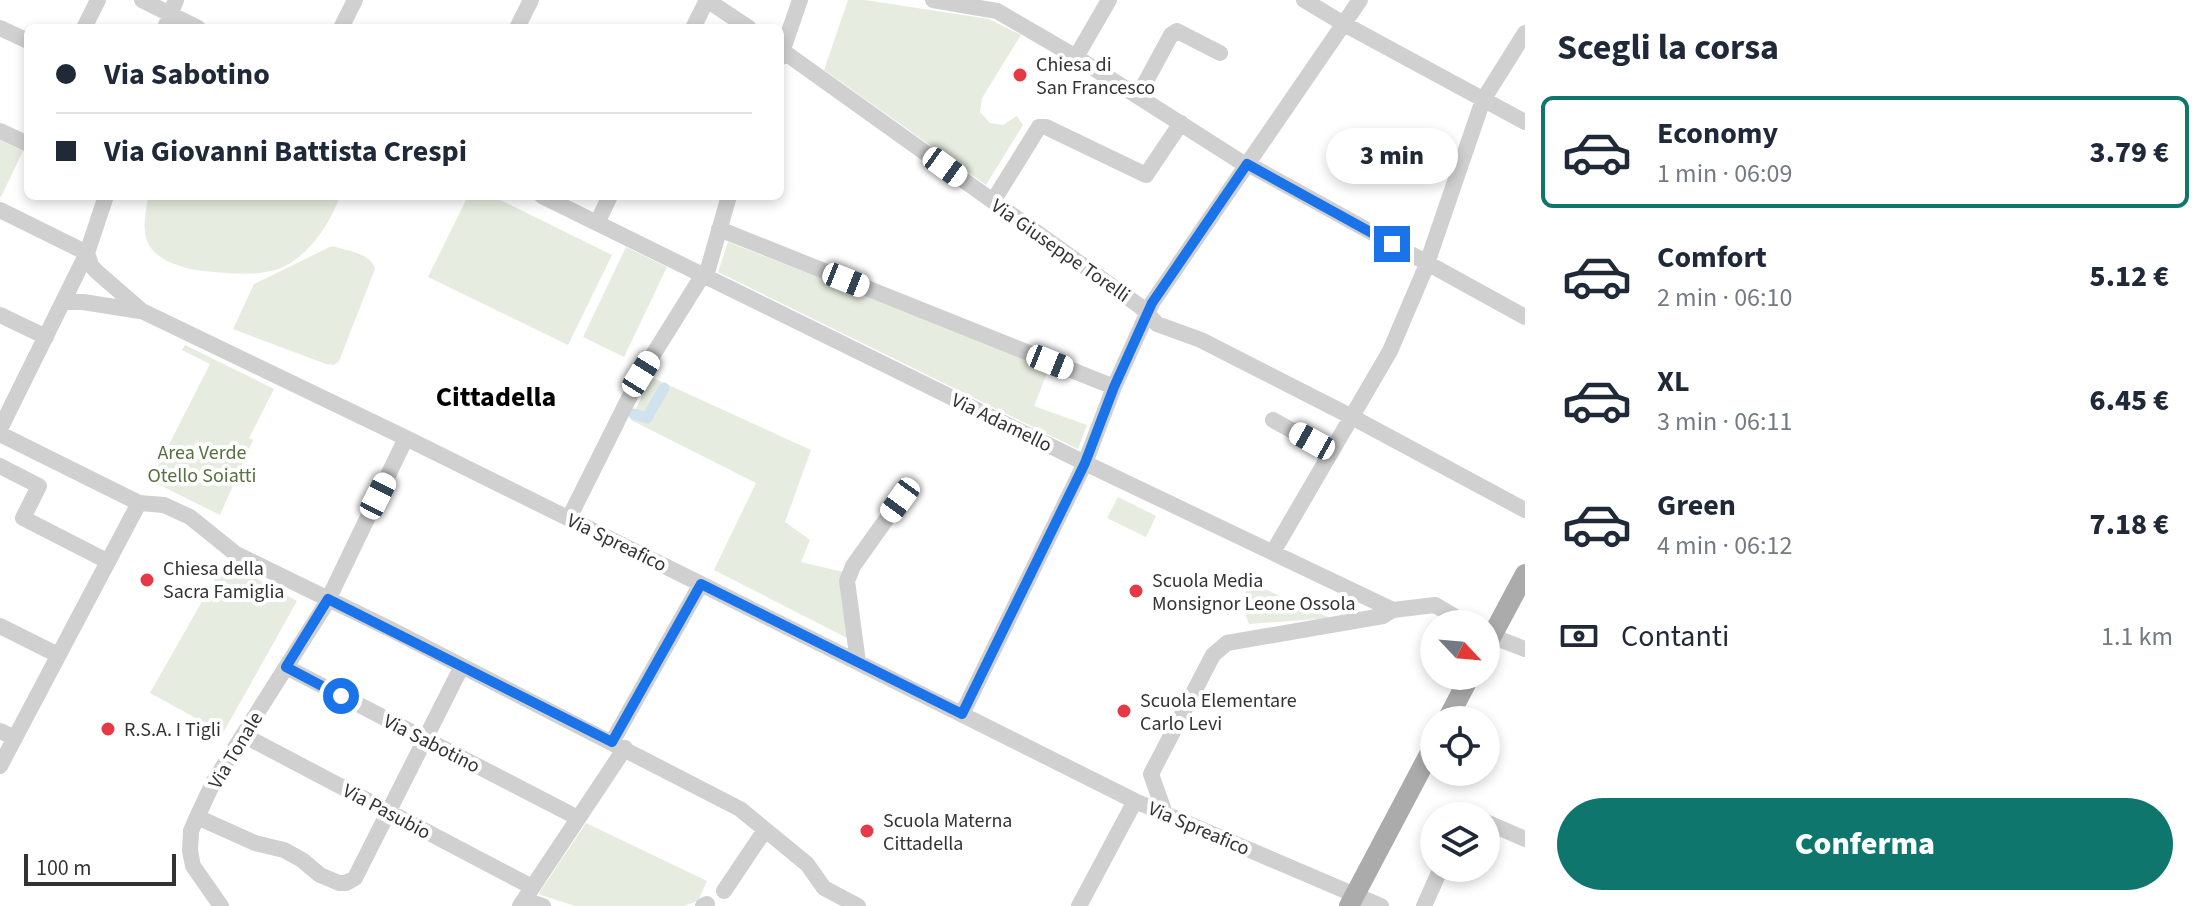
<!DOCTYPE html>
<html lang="it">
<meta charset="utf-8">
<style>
:root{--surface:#fff;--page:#f6f6f7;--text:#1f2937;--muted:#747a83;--line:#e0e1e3;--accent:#0f766e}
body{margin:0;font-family:"Source Sans 3",sans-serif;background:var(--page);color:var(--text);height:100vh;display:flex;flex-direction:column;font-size:30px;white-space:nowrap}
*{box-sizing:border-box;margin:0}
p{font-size:26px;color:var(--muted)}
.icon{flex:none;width:44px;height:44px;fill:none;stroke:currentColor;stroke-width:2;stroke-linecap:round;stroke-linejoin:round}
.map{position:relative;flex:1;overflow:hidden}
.panel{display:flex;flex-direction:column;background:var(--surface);width:680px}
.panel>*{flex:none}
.guide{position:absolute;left:24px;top:24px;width:760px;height:176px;border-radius:12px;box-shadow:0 4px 12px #0003;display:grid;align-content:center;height:176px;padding:0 32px;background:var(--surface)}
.needle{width:52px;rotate:116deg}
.fabs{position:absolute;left:1420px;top:610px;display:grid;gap:16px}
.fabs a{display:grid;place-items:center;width:80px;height:80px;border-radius:50%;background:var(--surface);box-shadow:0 4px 12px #0003;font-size:40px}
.scale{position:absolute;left:24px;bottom:20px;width:152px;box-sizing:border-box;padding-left:8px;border:4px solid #333;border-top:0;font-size:22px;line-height:28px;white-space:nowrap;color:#333;-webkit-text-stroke:6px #fff;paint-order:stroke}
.end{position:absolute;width:36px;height:36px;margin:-18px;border:10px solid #1a73e8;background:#fff;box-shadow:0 0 0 4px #fff}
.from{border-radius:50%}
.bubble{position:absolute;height:56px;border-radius:28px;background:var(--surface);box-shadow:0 4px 12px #0003;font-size:26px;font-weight:800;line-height:56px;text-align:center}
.car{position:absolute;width:24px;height:48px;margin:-24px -12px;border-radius:10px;box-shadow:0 0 6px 2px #0007;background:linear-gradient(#fff 24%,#345 0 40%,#fff 0 76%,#345 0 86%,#fff 0)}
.guide b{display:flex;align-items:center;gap:28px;height:76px;font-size:30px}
.guide b+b{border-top:2px solid var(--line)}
.guide i{width:20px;height:20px;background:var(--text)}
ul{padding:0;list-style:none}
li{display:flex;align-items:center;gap:24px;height:112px;margin:0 16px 12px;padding:0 16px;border:4px solid transparent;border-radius:12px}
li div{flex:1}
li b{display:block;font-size:30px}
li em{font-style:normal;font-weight:800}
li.on{border-color:var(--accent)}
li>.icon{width:72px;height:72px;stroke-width:1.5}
h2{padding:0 32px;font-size:36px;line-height:96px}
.pay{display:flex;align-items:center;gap:20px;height:88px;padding:0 32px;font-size:30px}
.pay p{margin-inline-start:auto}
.cta{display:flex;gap:16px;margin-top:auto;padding:16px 32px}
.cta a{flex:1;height:92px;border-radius:48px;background:var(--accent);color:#fff;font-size:32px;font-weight:800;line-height:92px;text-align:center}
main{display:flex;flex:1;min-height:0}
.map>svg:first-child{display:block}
</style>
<main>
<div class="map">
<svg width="1525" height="906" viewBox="0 0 1525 906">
<rect width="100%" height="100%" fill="#fff"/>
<!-- green -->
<path fill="#e6ecdf" d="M848,0h17l124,19 32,16 -39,63 -2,14 10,11 13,2 14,-9 6,9 -37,60 -162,-115z
M0,140l23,11 -22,46 -1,-1z
M148,196h192c-10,29 -36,68 -69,75 -22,5 -45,2 -68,0 -18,-2 -44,-9 -54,-26 -8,-14 -3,-34 -1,-49z
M468,196h24l120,59 -44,90 -140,-68z
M728,242l321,126 -15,38 53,19 -9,24 -360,-177z
M332,246c15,5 39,7 43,23l-36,92 -5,4 -8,-1 -93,-35 21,-45z
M626,247l41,20 -43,90 -41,-20z
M185,345l89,44 -25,49 4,2 -33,75 -64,-32 3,-6 -5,-3 56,-110 -28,-14z
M651,377l160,73 -26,72 25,18 -9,22 42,10c-7,22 3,46 8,68l-137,-70 42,-87 -125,-63 1,-3c22,11 22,0 31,-18l-7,-4 -9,19 -12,-3z
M1118,497l38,19 -10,21 -39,-19z
M225,561l72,40 -74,132 -73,-40z
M1251,583l79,35 -81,6 -9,-23z
M586,823l121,58 -9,20 -15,5h-108l-34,-11 -2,-2z"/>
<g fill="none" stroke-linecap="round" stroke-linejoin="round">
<!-- canal -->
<path stroke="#cfe2ee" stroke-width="11" d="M634,414l13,4 17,-30"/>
<!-- minor -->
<path stroke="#d0d0d0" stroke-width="16" d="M142,0l56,28
M707,0l42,28
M933,0l64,11 79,46 165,105 12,5 272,150
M1304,0l40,24 181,98
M0,28l28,13
M84,28l14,-28
M165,28l11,-28
M341,28l14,-28
M517,28l14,-28
M693,28l14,-28
M780,49l361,258 16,17 44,16 151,77 173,93
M1076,57l33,-57
M780,58l20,-58
M1138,96l33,-61 6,-4 43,22
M0,131l28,13
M542,196l543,267 308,147 42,-5 32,19
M993,201l46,-74h7l100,48 35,-52
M0,210l87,43
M597,223l13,-27
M719,229l395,158
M87,253l4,12 5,6 46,40 264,127 295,146 434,217 246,105
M63,302h20l57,9
M0,315l46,22
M1273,420l58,32
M0,429l87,-176 19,-57
M0,434l139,69 25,2 26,12 46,37 156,76 348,179 67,55 17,24 34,18
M0,466l39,20 -16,32 84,43
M569,518l72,-144 58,-93 7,-5 23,-80
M1273,552l117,-201 35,-82 58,-169 42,-67
M0,626l58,29
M1486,634l39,15
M858,662l-11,-81 6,-15 47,-66
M286,667l292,151
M962,714l123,-251 29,-76 38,-84 208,-303
M0,731l15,7
M243,735l289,152
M612,742l89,-158
M0,766l139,-263
M1165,814l-14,-40 62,-119 14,-12 156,-27 10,-6
M1465,816l1,-4 8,4
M197,817l58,26 29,7 18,10 18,15 19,8h7l9,-5 107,-212
M1486,822l39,17
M724,891l41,-61
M525,900l18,6
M221,906l-28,-40 -3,-15 1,-20 6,-14 17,-36 112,-177 80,-166
M520,906l105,-158
M703,906l4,-2
M1079,906l56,-105
M1424,906l17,-38"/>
<!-- major -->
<path stroke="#ababab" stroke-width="20" d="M1486,647l39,-73
M1447,720l23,-44
M1349,906l85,-161"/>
</g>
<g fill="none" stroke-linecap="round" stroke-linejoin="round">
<!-- route -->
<path stroke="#1a73e8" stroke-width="10" d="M341,696l-55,-29 42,-68 284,143 89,-158 261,130 123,-251 29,-76 38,-84 95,-139 145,80"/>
</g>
<!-- markers -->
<g fill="#e63946" stroke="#fff" stroke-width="3">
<circle cx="1020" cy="75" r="8"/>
<circle cx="147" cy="580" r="8"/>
<circle cx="1136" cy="591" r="8"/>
<circle cx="1124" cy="711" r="8"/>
<circle cx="108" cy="729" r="8"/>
<circle cx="867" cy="831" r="8"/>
</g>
<g text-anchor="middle" stroke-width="8" stroke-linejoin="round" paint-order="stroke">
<!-- poi labels -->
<g font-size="20" fill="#333" stroke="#fff" text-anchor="start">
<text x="1036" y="71">Chiesa di<tspan x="1036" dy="23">San Francesco</tspan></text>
<text x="163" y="575">Chiesa della<tspan x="163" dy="23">Sacra Famiglia</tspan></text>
<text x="1152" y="587">Scuola Media<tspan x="1152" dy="23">Monsignor Leone Ossola</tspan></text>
<text x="1140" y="707">Scuola Elementare<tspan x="1140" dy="23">Carlo Levi</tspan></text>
<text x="124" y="736">R.S.A. I Tigli</text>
<text x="883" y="827">Scuola Materna<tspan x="883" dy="23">Cittadella</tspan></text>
</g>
<!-- street labels -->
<g font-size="20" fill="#333" stroke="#fff">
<text transform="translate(1061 250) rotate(35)" y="7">Via Giuseppe Torelli</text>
<text transform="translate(1002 422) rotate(26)" y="7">Via Adamello</text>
<text transform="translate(617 542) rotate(26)" y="7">Via Spreafico</text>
<text transform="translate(432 743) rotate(27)" y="7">Via Sabotino</text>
<text transform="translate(235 750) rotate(-59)" y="7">Via Tonale</text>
<text transform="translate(387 811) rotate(28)" y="7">Via Pasubio</text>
<text transform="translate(1199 828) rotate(23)" y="7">Via Spreafico</text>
</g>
<!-- park labels -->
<g font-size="20" fill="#56703f" stroke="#fff">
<text x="202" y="459">Area Verde<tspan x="202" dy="23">Otello Soiatti</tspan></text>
</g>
<!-- district labels -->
<g font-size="28" font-weight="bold" fill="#000" stroke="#fff">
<text x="496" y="406">Cittadella</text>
</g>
</g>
</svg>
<div class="fabs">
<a><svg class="needle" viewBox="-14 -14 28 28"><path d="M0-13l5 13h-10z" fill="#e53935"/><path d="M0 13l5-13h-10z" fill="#747a83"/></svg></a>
<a><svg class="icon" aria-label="locate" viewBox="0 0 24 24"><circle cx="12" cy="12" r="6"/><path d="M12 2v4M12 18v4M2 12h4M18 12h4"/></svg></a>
<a><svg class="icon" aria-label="layers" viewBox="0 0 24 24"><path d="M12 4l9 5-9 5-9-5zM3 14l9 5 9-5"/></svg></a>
</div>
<div class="scale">100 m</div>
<i class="end from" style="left:341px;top:696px"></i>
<i class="end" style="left:1392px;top:244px"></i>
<div class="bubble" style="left:1326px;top:128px;width:132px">3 min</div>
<i class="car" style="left:945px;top:167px;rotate:126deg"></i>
<i class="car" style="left:846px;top:280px;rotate:112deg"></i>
<i class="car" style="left:1050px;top:362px;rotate:112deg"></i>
<i class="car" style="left:641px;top:374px;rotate:32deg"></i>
<i class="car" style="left:1312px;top:441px;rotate:299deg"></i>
<i class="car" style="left:378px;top:496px;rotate:27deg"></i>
<i class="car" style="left:900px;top:500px;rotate:216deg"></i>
<div class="guide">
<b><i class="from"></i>Via Sabotino</b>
<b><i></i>Via Giovanni Battista Crespi</b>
</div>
</div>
<section class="panel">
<h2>Scegli la corsa</h2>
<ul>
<li class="on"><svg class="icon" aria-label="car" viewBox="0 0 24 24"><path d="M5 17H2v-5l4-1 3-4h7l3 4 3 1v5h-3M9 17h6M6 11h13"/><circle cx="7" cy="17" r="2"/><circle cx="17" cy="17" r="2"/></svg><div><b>Economy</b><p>1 min · 06:09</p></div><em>3.79 €</em></li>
<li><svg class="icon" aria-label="car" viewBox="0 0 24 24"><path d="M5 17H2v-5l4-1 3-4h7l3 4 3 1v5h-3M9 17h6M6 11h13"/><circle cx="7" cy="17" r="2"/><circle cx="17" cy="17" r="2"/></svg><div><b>Comfort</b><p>2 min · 06:10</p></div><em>5.12 €</em></li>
<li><svg class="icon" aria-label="car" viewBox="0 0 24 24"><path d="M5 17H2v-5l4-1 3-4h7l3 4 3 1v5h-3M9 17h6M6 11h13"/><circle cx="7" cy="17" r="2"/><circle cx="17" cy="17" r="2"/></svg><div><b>XL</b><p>3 min · 06:11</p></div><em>6.45 €</em></li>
<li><svg class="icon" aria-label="car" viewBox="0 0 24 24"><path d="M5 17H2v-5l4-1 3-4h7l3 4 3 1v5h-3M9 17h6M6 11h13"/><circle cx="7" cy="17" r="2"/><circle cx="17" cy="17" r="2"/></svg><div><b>Green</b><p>4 min · 06:12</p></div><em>7.18 €</em></li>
</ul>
<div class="pay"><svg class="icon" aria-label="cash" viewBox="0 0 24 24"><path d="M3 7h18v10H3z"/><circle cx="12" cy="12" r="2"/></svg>Contanti<p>1.1 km</p></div>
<div class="cta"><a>Conferma</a></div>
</section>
</main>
